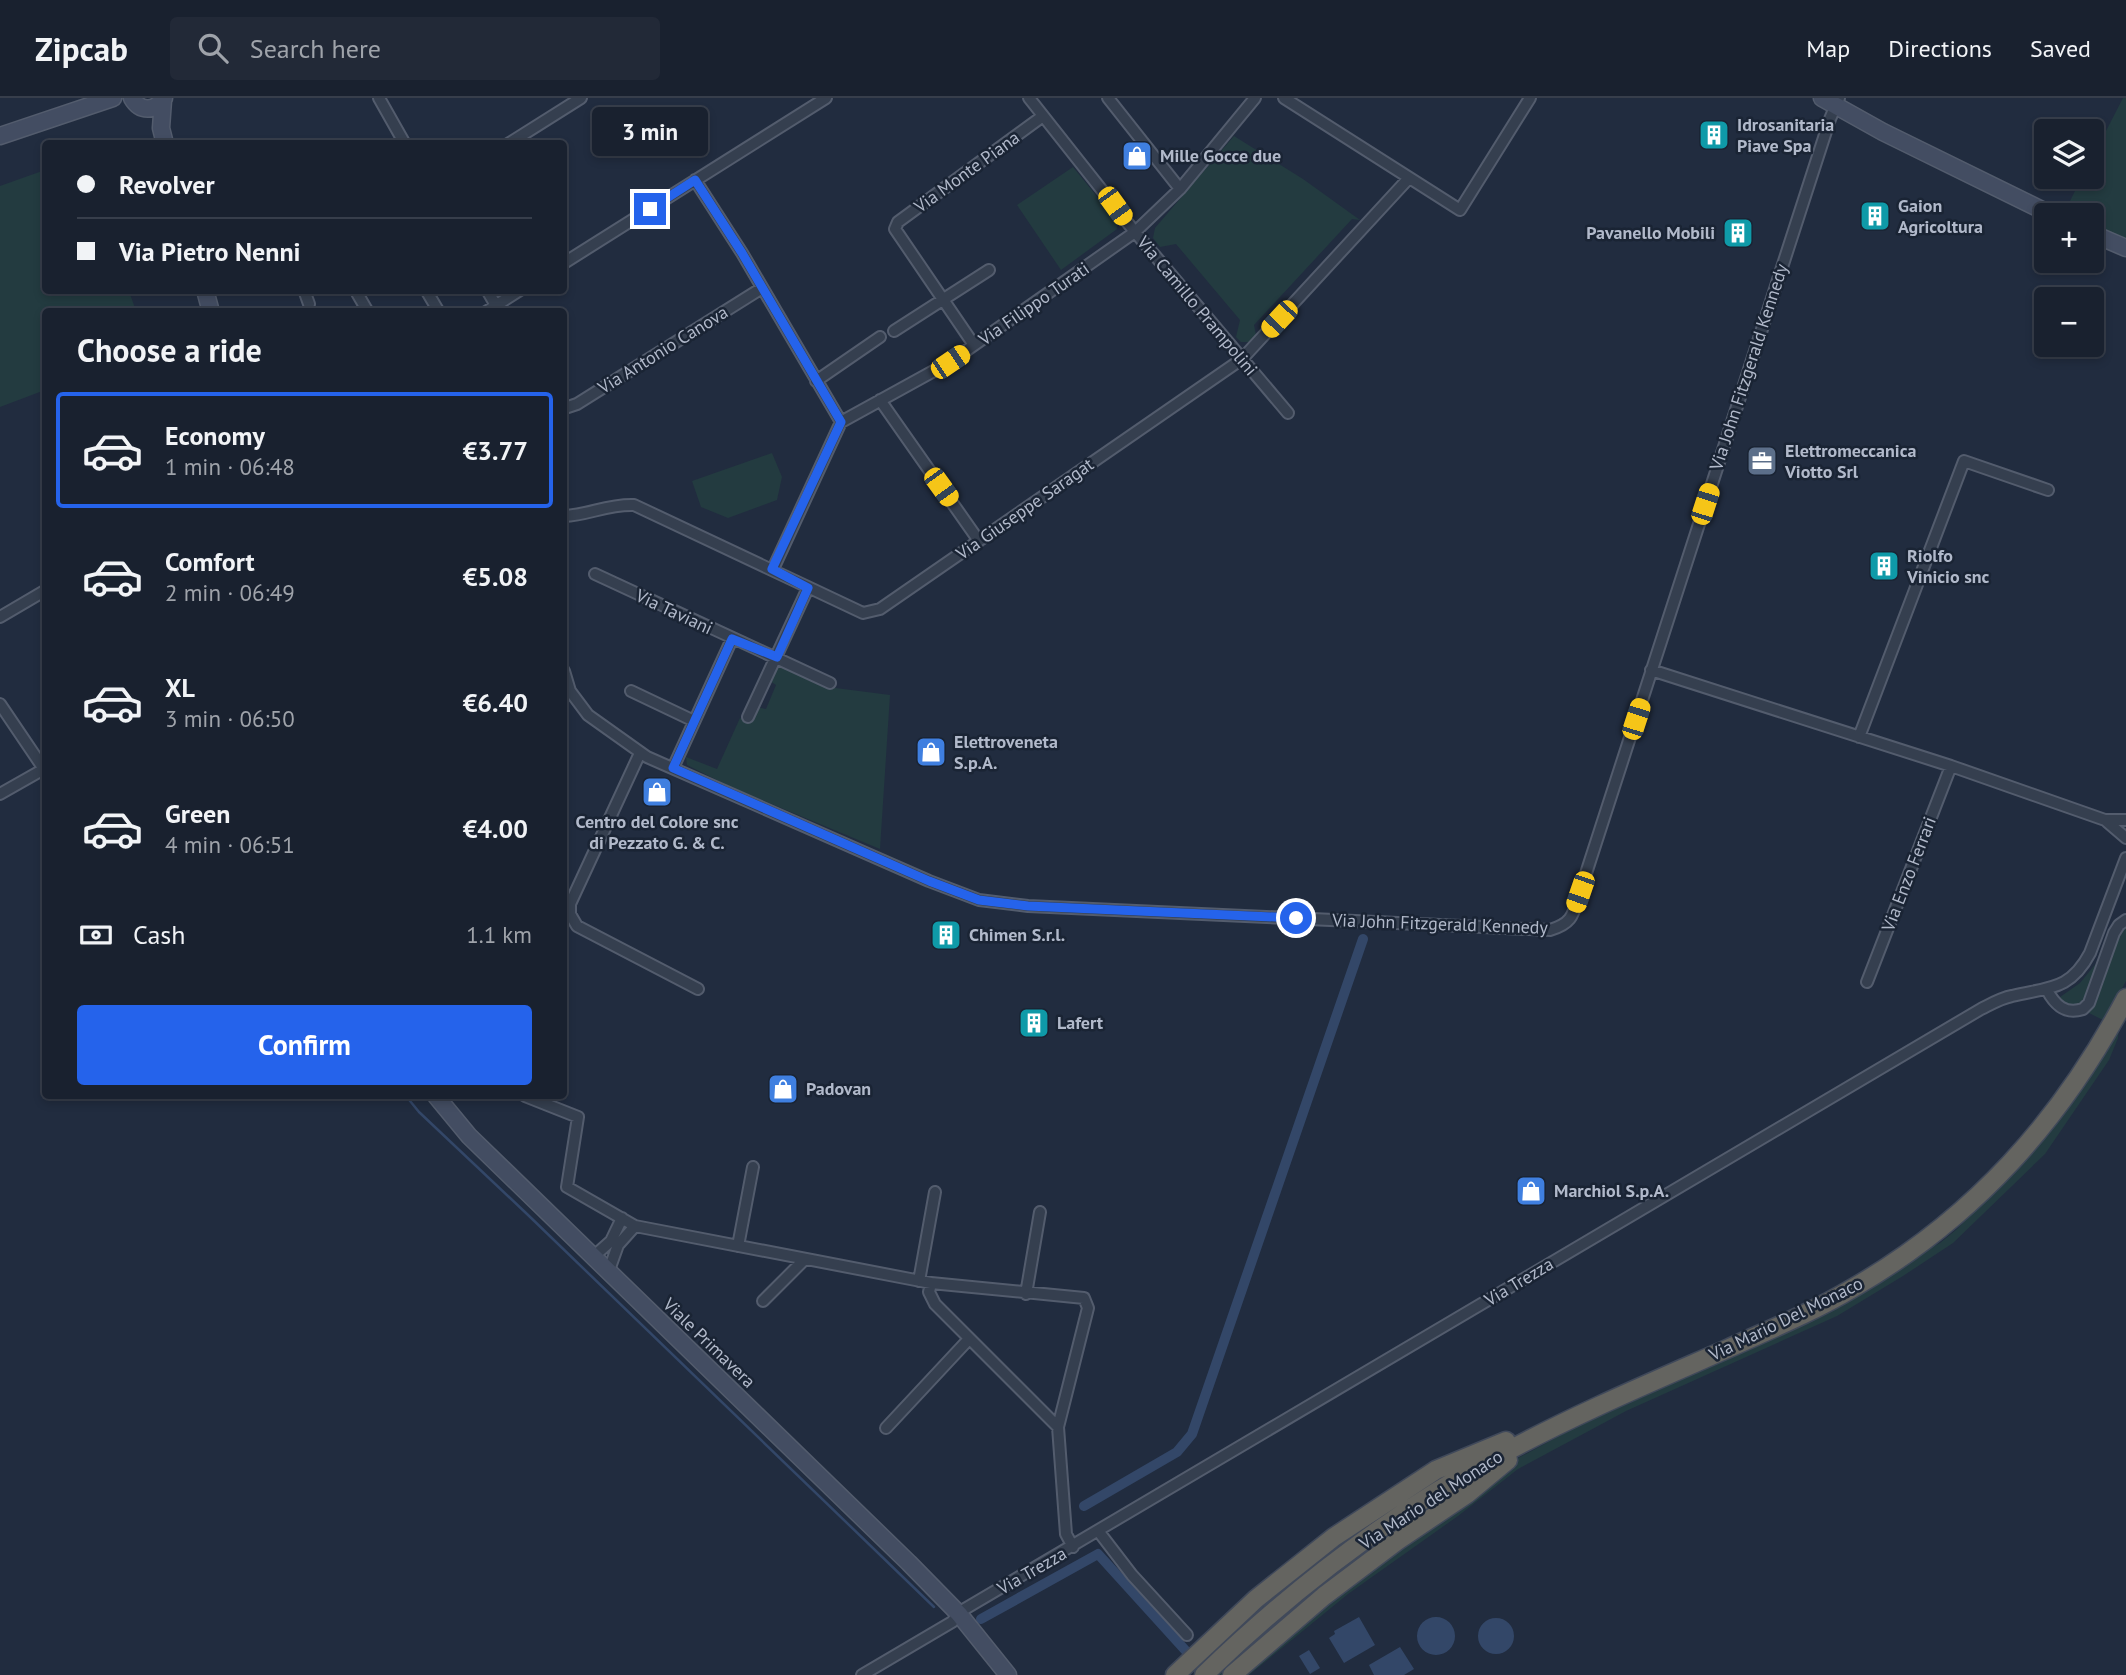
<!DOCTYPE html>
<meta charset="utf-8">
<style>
:root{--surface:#19212f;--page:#222937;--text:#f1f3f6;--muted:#9fa3aa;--line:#373e4b;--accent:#2563eb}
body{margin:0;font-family:"PT Sans",sans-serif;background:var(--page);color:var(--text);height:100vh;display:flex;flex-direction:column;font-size:26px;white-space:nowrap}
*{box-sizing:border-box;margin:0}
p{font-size:23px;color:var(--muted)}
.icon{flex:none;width:38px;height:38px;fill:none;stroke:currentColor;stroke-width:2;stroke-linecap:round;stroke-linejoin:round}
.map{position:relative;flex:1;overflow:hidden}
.side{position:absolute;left:42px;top:210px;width:525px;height:791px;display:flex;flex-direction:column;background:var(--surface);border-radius:7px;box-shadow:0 4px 10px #0003,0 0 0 2px var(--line)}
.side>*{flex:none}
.guide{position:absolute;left:42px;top:42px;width:525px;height:154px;border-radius:7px;box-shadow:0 4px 10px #0003,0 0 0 2px var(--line);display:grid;align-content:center;height:154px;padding:0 35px;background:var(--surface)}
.fabs{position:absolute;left:2034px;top:21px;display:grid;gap:14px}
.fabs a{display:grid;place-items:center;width:70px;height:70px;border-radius:7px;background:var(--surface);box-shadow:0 4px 10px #0003,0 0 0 2px var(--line);font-size:35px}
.end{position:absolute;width:32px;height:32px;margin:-16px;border:9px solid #2563eb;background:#fff;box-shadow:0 0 0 4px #fff}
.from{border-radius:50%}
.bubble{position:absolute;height:49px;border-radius:7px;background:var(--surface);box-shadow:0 4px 10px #0003,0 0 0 2px var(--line);font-size:23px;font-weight:700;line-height:49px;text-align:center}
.car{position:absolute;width:21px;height:42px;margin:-21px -10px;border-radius:9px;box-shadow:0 0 5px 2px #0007;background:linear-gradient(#f5c518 24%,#345 0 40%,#f5c518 0 76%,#345 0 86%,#f5c518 0)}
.guide b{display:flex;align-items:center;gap:24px;height:66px;font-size:26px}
.guide b+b{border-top:2px solid var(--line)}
.guide i{width:18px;height:18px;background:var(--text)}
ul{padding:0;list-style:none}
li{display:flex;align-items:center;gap:21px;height:116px;margin:0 14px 10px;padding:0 21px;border:4px solid transparent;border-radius:7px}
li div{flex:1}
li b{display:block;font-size:26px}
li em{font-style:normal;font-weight:700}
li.current{border-color:var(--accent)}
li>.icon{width:63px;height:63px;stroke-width:1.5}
h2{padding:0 35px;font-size:32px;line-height:84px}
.pay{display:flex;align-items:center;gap:18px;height:77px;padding:0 35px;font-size:26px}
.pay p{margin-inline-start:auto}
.button{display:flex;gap:14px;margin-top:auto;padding:14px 35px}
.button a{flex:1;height:80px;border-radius:7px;background:var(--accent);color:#fff;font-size:28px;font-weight:700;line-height:80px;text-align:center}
header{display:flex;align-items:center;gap:42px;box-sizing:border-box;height:98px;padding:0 35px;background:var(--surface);border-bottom:2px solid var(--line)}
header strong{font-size:33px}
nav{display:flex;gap:38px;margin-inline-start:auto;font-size:24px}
.search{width:490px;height:63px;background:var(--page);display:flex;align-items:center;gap:18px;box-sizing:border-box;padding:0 24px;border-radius:7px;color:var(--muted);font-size:26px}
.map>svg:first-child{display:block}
</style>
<header>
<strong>Zipcab</strong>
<div class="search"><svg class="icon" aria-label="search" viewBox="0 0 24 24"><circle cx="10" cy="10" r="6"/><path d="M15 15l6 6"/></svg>Search here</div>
<nav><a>Map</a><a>Directions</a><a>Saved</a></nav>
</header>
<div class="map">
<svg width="2126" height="1577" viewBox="0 0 2126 1577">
<rect width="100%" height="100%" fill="#212c3f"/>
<!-- green -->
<path fill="#233b40" d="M2123,0h3v141l-35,-15v-9h-18l-8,-4 17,-34h9v-17z
M1234,38l69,43 57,41 -8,-1 -98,106 2,10 -5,7h-10l-5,-5 4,-17 -64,-76 -16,3 -7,-9 2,-10z
M1073,69l43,53 1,9 -56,41 -44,-65z
M45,72l1,120 83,1 7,20 -90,1 -1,78 -45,17v-221z
M772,355l10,24 -5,23 -49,18 -27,-11 -9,-26z
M777,566l51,23 62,8 -10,154 -149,-62 -44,-22 -1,-8 31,12 23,-51 9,4 7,-15 10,2 10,-24 -6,-4z
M2126,826v57l-21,40 -18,-9 9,-11 25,-71z
M2098,863l-12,35 -9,12 -16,-6 -1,-5 20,-14z
M2119,930l-1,10 -9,22 -64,94 -92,89 -50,33 -66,40 -211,95 -108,58 -60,47 -110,78 -99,81h-11l55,-49 216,-163 76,-41 355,-179 17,-14 82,-86 40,-50z
M1473,1360l-188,134 -2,-1 -88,79 -4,-4 63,-59 141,-107z
M1484,1374l-259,203h-7l93,-85 101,-75z"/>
<!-- water -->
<path fill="#334768" d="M1359,1519l16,28 -31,18 -15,-25 6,-4 -1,-3z
M1417 1538a19 19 0 1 1 38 0a19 19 0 1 1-38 0Z
M1478 1538a18 18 0 1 1 36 0a18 18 0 1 1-36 0Z
M1400,1549l14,22 -10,6h-30l-5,-10z
M1309,1552l11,18 -10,6 -11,-18z"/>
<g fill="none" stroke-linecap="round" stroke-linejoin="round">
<!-- stream -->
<path stroke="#334768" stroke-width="2.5" d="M406,998l13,16 108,102 407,393"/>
<!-- canal -->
<path stroke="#334768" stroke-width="10" d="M1084,1408l93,-54 15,-18 171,-495
M981,1521l117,-65 88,97"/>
<!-- minor casing -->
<g stroke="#535c6d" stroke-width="14">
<path id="minor" d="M379,0l26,46
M1029,0l106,134 153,181
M1108,0l72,91
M1284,0l176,112 70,-112
M508,46l73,-46
M695,82l47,73 99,169
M564,165l262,-165
M304,192l5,14
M426,192l13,22
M487,192l11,19
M357,195l11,19
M486,214l34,-22
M894,233l95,-61
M974,247l-79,-116 3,-7 145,-106
M816,283l64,-44
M880,302l99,141
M564,307l4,2 9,-3 185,-116
M564,418c25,-1 43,-12 70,-11l229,108 17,-4 362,-250 167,-181
M773,471l68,-147 109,-60 185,-130 45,-43 75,-91
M595,476l235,109
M0,519l46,-27
M1651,572l300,96 154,54h21
M564,573l6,20 18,24 59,42 282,124 50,19 49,6 522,24c24,-7 23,-17 30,-38l250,-773 9,-21
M631,593l63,30
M0,606l46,68
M748,619l60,-129
M1859,639l105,-276 84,29
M640,655l-70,151v10l7,12 121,63
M673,670l59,-129
M0,696l44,-25
M2105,722l21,18
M1867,884l84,-216
M2047,892c8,15 18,25 36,19l6,-6 25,-70 5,-8 7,-5
M525,998l53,21 -11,70 68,39 296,57 153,15 4,10 -30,119 8,107 7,13
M738,1148l15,-79
M593,1159l18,-16 11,-23
M608,1175l10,-28 17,-19
M919,1183l16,-89
M931,1185l-2,9 6,12 123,123
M1026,1196l14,-82
M763,1203l41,-41
M886,1330l83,-89
M1099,1434l33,43 55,60
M862,1577l90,-53 11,-12 1018,-601c10,-5 20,-11 31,-13 36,-9 58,-5 78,-43l36,-95"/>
</g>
<!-- secondary casing -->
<g stroke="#535c6d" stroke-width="19">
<path id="secondary" d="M132,0c8,14 23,14 32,0
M1822,0l61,34 169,83
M163,2l-2,28 4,16
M0,38l113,-38
M2091,135l35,15
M205,192l6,22
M436,998l33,40 440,427 50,51 49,61"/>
</g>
<!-- trunk casing -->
<g stroke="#40495a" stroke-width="21">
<path id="trunk" d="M1175,1577l81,-76 78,-62 102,-67 70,-29
M1204,1577c89,-86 190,-164 300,-222 72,-39 148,-71 223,-104 42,-19 86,-37 126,-61 121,-70 208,-167 273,-290
M1232,1577l92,-79 73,-55 70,-47 41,-34"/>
</g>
<!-- minor -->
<use href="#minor" stroke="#353f4f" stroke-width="10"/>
<!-- secondary -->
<use href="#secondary" stroke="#434d62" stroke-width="16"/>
<!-- trunk -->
<use href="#trunk" stroke="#646460" stroke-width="18"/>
</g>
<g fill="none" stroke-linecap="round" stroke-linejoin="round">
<!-- route -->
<path stroke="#2563eb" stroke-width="9" d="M650,111l45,-29 47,73 99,169 -69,147 36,19 -31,69 -45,-18 -59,129 256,113 50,19 49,6 268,12"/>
</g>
<!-- icons -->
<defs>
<g id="building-square" transform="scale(1.575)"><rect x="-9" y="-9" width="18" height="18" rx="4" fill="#0f9aa8" stroke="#1a2434"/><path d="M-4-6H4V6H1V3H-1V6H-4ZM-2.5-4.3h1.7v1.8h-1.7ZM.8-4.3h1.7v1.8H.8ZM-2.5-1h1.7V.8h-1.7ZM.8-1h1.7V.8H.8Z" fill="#fff"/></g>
<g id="shop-square" transform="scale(1.575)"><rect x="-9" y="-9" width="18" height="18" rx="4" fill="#3f7fe0" stroke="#1a2434"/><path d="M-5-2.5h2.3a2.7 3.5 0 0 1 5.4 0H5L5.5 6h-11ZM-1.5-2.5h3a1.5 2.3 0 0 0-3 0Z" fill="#fff"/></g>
<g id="office-square" transform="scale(1.575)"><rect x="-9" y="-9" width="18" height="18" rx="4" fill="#5c6f8a" stroke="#1a2434"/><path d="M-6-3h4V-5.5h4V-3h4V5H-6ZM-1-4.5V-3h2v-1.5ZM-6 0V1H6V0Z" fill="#fff"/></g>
</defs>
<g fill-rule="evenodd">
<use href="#building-square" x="1714" y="37"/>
<use href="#shop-square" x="1137" y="58"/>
<use href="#building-square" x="1875" y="118"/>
<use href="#building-square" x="1738" y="135"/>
<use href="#office-square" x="1762" y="363"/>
<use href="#building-square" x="1884" y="468"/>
<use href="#shop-square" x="931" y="654"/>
<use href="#shop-square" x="657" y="694"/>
<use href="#building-square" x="946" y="837"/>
<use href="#building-square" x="1034" y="925"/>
<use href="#shop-square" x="783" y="991"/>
<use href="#shop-square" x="1531" y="1093"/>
</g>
<g text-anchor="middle" stroke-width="5" stroke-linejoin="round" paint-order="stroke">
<!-- poi labels -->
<g font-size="18" font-weight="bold" fill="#b1b9ca" stroke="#1a2434" text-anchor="start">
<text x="1737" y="33">Idrosanitaria<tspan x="1737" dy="21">Piave Spa</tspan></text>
<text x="1160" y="64">Mille Gocce due</text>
<text x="1898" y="114">Gaion<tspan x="1898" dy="21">Agricoltura</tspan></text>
<text x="1715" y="141" text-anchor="end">Pavanello Mobili</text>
<text x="1785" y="359">Elettromeccanica<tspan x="1785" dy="21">Viotto Srl</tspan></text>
<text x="1907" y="464">Riolfo<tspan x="1907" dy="21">Vinicio snc</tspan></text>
<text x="954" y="650">Elettroveneta<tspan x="954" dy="21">S.p.A.</tspan></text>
<text x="657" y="730" text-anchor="middle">Centro del Colore snc<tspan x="657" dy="21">di Pezzato G. &amp; C.</tspan></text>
<text x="969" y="843">Chimen S.r.l.</text>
<text x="1057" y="931">Lafert</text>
<text x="806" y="997">Padovan</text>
<text x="1554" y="1099">Marchiol S.p.A.</text>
</g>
<!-- street labels -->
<g font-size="18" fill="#b1b9ca" stroke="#1a2434">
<text transform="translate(967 74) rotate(-36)" y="6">Via Monte Piana</text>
<text transform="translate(1034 206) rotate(-35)" y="6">Via Filippo Turati</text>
<text transform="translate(1197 208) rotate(50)" y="6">Via Camillo Prampolini</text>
<text transform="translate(663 252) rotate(-32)" y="6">Via Antonio Canova</text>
<text transform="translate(1749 269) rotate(-72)" y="6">Via John Fitzgerald Kennedy</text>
<text transform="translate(1025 411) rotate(-35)" y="6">Via Giuseppe Saragat</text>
<text transform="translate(674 514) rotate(25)" y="6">Via Taviani</text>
<text transform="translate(1909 776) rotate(-69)" y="6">Via Enzo Ferrari</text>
<text transform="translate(1440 826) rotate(2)" y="6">Via John Fitzgerald Kennedy</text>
<text transform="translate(1519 1184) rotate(-31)" y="6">Via Trezza</text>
<text transform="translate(1786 1221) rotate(-26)" y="6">Via Mario Del Monaco</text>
<text transform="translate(709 1245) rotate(44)" y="6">Viale Primavera</text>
<text transform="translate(1431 1402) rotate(-33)" y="6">Via Mario del Monaco</text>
<text transform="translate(1032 1473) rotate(-30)" y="6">Via Trezza</text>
</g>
</g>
</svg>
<div class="fabs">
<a><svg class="icon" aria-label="layers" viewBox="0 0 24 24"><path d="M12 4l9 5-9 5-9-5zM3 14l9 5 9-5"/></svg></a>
<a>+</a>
<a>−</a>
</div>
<i class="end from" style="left:1296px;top:820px"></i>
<i class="end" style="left:650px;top:111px"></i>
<div class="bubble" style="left:592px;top:9px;width:116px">3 min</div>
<i class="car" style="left:1115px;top:108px;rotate:144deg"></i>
<i class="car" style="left:1279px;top:221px;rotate:223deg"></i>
<i class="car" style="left:950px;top:264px;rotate:56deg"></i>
<i class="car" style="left:941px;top:389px;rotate:144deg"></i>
<i class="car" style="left:1705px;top:406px;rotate:18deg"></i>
<i class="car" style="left:1636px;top:621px;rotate:18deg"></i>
<i class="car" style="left:1580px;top:794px;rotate:199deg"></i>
<div class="guide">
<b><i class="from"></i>Revolver</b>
<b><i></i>Via Pietro Nenni</b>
</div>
<section class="side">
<h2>Choose a ride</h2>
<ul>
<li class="current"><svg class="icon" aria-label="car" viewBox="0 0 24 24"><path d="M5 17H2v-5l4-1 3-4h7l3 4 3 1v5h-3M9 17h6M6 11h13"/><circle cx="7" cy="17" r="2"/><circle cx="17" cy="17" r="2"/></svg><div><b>Economy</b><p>1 min · 06:48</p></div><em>€3.77</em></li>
<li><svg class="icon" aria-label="car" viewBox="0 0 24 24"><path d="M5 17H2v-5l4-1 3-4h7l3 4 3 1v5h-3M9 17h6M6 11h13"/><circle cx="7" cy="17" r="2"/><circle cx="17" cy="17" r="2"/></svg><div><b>Comfort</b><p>2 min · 06:49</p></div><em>€5.08</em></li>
<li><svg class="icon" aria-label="car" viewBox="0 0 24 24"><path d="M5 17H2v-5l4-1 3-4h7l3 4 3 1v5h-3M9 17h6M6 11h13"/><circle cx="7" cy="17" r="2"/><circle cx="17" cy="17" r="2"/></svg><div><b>XL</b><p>3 min · 06:50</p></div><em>€6.40</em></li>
<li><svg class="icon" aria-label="car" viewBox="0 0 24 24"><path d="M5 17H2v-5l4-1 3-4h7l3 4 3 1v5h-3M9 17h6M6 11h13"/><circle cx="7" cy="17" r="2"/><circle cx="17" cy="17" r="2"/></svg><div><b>Green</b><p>4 min · 06:51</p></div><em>€4.00</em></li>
</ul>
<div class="pay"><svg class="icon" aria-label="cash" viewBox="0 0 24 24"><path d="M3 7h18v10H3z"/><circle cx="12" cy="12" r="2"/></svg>Cash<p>1.1 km</p></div>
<div class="button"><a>Confirm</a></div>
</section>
</div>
